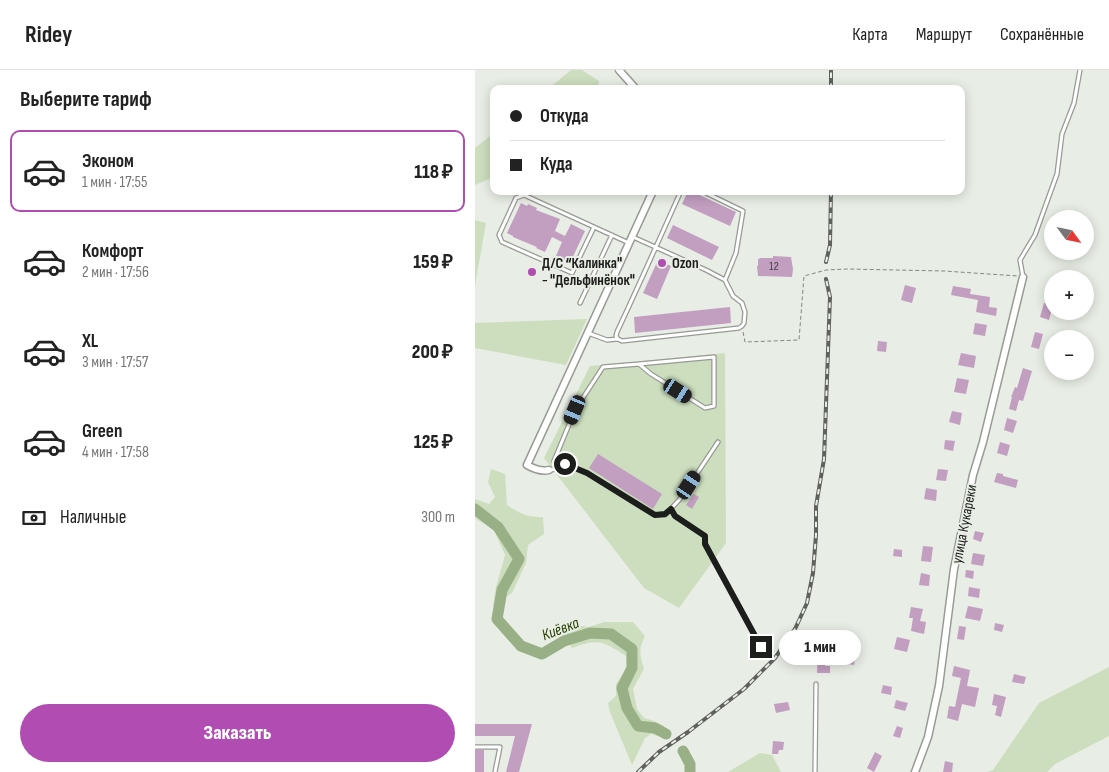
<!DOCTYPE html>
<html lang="ru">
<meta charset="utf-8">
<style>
:root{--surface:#fff;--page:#f6f6f6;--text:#222;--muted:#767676;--line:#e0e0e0;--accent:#b04cb2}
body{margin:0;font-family:"Sofia Sans Condensed",sans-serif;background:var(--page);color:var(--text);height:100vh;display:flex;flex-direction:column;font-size:19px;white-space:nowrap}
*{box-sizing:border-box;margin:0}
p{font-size:16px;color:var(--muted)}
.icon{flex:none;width:28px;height:28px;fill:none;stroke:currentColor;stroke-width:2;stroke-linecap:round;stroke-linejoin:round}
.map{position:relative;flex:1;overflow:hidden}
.details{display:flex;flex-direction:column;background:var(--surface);width:475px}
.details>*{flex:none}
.guide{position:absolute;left:15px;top:15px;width:475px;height:110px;border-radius:10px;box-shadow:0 2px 12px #0003;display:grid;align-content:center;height:110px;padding:0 20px;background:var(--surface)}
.needle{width:32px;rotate:123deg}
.fabs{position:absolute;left:569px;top:140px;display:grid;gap:10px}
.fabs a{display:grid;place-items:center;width:50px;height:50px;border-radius:50%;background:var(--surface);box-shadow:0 2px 12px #0003;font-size:25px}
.end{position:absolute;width:22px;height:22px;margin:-11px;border:6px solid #1c1e1b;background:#fff;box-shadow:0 0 0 2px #fff}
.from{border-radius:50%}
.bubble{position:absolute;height:35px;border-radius:18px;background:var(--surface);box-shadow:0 2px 12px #0003;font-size:16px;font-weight:800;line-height:35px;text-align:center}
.car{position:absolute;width:15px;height:30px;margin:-15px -8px;border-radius:6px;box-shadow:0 0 4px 1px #0007;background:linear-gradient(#222 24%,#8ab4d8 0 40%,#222 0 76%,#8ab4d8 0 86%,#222 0)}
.guide b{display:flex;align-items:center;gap:18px;height:48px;font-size:19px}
.guide b+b{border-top:1px solid var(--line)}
.guide i{width:12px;height:12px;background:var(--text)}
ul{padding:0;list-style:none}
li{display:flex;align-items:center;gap:15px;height:82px;margin:0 10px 8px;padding:0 10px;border:2px solid transparent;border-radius:10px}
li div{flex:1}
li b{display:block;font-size:19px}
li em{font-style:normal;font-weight:800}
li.on{border-color:var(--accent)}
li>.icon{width:45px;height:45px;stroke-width:1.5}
h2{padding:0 20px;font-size:22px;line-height:60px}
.pay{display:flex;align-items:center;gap:12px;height:55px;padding:0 20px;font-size:19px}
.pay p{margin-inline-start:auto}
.cta{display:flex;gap:10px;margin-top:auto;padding:10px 20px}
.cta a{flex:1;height:58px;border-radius:30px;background:var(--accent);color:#fff;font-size:20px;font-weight:800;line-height:58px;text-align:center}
header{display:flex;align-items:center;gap:30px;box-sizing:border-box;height:70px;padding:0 25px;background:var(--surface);border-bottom:1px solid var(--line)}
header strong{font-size:24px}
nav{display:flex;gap:28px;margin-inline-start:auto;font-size:18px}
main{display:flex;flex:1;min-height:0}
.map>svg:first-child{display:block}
</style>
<header>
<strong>Ridey</strong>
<nav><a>Карта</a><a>Маршрут</a><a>Сохранённые</a></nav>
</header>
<main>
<section class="details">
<h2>Выберите тариф</h2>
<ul>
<li class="on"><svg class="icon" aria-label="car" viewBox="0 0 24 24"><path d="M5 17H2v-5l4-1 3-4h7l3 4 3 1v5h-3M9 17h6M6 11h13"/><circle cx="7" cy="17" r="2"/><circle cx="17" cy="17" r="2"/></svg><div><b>Эконом</b><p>1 мин · 17:55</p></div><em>118 ₽</em></li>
<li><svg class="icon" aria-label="car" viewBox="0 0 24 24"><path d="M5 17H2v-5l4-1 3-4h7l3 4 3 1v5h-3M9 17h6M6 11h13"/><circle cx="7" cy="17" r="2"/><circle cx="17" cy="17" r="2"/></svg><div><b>Комфорт</b><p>2 мин · 17:56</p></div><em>159 ₽</em></li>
<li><svg class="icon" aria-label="car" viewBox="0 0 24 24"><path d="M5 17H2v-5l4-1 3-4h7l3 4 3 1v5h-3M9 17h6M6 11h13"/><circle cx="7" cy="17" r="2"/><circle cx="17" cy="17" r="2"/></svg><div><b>XL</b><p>3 мин · 17:57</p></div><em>200 ₽</em></li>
<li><svg class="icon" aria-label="car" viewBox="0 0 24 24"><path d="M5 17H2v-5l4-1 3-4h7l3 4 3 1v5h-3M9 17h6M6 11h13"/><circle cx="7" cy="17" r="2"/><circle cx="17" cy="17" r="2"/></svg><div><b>Green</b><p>4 мин · 17:58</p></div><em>125 ₽</em></li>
</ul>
<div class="pay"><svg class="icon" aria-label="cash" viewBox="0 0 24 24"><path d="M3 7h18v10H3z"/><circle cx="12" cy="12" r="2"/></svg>Наличные<p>300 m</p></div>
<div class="cta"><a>Заказать</a></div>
</section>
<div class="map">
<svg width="634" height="702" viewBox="0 0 634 702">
<rect width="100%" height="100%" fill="#e8ede5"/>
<!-- green -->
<path fill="#ccdebe" d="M96,0h11l17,11 -1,8h-50z
M19,63v44l-19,8v-37z
M0,150l11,3 -11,63z
M112,249l-21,46 -91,-17v-25z
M250,283l1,190 -47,65 -35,-20 -100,-130 46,-92z
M16,399l14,5 2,31c14,9 19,12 36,12l1,17 -16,11 -2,18 -14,30 -19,13 3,-19 9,-32 -11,-25 -19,-12v-19l14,5 6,-7 -7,-15z
M129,552h29l12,14c-7,13 -5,19 -1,33l-11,20 4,20 7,9 10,3 10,5 -7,10 -6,-2 -6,4 -13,27 -22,-53 -2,-9 8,-7v-12l11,-16 -1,-12c-23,-15 -28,-18 -54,-8l-9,-15 9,-8 17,2z
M634,597v69l-54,28 -8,8h-60l6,-2 46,-67z
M285,683l12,2 9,17h-53z"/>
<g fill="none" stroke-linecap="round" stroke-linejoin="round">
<!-- river -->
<path stroke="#99b086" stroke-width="11" d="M0,439l23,18 21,32 -17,31 -5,29 24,27 21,8 22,-13 26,-8 21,1 21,15v19l-10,20 5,20 11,18 17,2 11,6
M208,681l7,13v8"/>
</g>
<!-- building -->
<path fill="#c29ec1" d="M213,121h3l45,21 -6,14 -48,-22z
M46,133l6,3 1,-2 9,4 -1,2 24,9 -5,12 10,5 6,-12 14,7 -15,32 -14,-7 6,-14 -10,-5 -7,15 -9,-4 1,-1 -24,-10v-1l-6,-3z
M198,155l46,22 -7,13 -45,-22z
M298,186l18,1 2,12 -1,8 -34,-1 -1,-10h1v-7h2l-1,-1h14z
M183,190l13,6 -14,33 -14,-6z
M430,215l11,3 -4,15 -11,-3z
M478,216l18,3 -1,5 20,3 -1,10 8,1 -1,8 -20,-4 2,-12 -27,-5z
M569,233l9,2 -4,15 -9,-3z
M255,237l1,16 -96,10 -1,-16z
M500,253l12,2 -2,11 -12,-2z
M560,262l8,2 -4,15 -8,-2z
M403,271l9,1 -1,10 -9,-1z
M486,283l15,3 -2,12 -16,-3z
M548,298l9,3 -9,30 -4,-1 -3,11 -7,-2 3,-12h-1l4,-10 2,1z
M482,308l12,2 -3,14 -12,-2z
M477,341l10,2 -2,12 -11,-3z
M532,348l10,3 -4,12 -9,-3z
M470,370l10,1 -2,10 -9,-2z
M525,372l10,3 -3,11 -10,-3z
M123,384l64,40 -9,15 -64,-41z
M463,399l10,1 -2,11 -10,-1z
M522,403l6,1v2l15,4 -2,8 -22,-6z
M451,418l11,2 -1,11 -12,-2z
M219,424l5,3 -7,12 -6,-4z
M500,461l9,2 -3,9 -8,-3z
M448,476l10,1 -2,15 -10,-1z
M419,479l8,1v7l-9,-1z
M498,483l12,2 -2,11 -12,-2z
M491,500l8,1 -1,8 -8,-2z
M446,503l9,2 -1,11 -10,-1z
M494,517l11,2 -1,9 -11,-2z
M493,536l15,3 -3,12 -15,-3z
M436,537l12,2 -3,12 6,1 -2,12 -13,-3 2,-13h-4z
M520,553l9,2 -2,7 -8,-2z
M484,556l7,1 -2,13 -7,-1z
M422,567l13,3 -3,12 -13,-3z
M343,578h8l-1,18h5v7h-13z
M369,581l12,2 -2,12 -12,-2z
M479,596l16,4 -3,16 12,2 -4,19 -13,-3 -4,17 -11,-3 2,-12 6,1 6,-29 -9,-2z
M539,604l12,3 -2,7 -12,-2z
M408,615l9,2 -1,8 -10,-2z
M519,624l12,3 -5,20 -6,-2 2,-9 -5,-1z
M421,630l12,3 -3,8 -11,-3z
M313,632l2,8 -14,3 -2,-9z
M0,654h57l-13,48h-13l9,-36h-40z
M422,656l6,2 -3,10 -7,-2z
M298,671l11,1 -1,8h-4l-1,4h-6z
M0,680h9v22h-9z
M400,682l7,4 -8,16 -7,-4z
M470,691l8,2 -1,9h-9z"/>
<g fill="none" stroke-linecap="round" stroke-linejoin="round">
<!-- lane casing -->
<g stroke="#979b94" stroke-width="5.5">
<path id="lane" d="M227,121l41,20 -7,42 -11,27
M119,157l-22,46 -70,-31 -3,-7 17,-37 8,-3 105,48
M158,167l73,33 19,10 8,16 9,7 3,9 -1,11 -2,3 -3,2 -117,13 -4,-2 -2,-3 1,-4c22,-47 43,-94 64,-141
M548,207l-3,-17 15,-25 22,-61 5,-40 12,-31 6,-33
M105,233l32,-68
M113,263l19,7 11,-1
M82,399l8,-5 22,9 67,42h11l15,-16 38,-57
M75,400l7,-1 -3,-8 21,-51 28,-43 36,-3 12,10 54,34 9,-2v-49l-75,7
M196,439l4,7 30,20v7l56,104
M0,677h25l-5,25
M340,702l1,-88"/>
</g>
<!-- street casing -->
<g stroke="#979b94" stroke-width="9">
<path id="street" d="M144,0l17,19
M74,400c-8,2 -15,-1 -22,-5l126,-274
M440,702l13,-35 11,-51 15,-117 19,-94 10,-33 40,-165"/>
</g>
<!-- path -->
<path stroke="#848782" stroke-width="1" stroke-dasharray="4 2.5" stroke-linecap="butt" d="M268,262l2,10 54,-2 5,-64 22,-6 21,-1 97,2 74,5"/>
<!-- lane -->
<use href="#lane" stroke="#fff" stroke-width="3"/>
<!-- street -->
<use href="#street" stroke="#fff" stroke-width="6"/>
<!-- rail casing -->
<g stroke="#5e615c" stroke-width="4">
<path id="rail" d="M356,19v-19
M351,192l4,-17 1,-54
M163,702l21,-20 29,-20 56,-43 31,-31 20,-29 12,-26 6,-30 3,-38v-29l8,-47 6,-162 -4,-18"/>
</g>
<!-- rail -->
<use href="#rail" stroke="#e8ede5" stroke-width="2" stroke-dasharray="5.5" stroke-linecap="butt"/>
</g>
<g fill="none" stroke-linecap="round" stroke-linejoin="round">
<!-- route -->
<path stroke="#1c1e1b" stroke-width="6" d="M90,394l22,9 68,42 10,-1 6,-5 4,7 30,20v8l56,103"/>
</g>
<!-- markers -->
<g fill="#b04cb2" stroke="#e8ede5" stroke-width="2">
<circle cx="187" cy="193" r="5"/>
<circle cx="57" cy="202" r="5"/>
</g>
<g text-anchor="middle" stroke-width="4" stroke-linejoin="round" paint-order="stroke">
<!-- number labels -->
<g font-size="12" fill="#463e44">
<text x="299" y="200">12</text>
</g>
<!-- poi labels -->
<g font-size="15" font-weight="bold" fill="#1c1e1b" stroke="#e8ede5" text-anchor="start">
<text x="67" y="198">Д/С “Калинка"<tspan x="67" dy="17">- "Дельфинёнок"</tspan></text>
<text x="197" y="198">Ozon</text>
</g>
<!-- street labels -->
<g font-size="15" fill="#1c1e1b" stroke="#e8ede5">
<text transform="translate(489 454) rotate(-79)" y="5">улица Кукареки</text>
</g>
<!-- water labels -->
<g font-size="16" font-style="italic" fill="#264201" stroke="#e8ede5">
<text transform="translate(85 558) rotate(-21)" y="6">Киёвка</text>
</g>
</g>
</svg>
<div class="fabs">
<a><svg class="needle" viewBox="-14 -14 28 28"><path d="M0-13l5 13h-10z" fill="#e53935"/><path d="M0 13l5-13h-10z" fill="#767676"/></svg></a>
<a>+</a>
<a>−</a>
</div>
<i class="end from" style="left:90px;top:394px"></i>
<i class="end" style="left:286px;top:577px"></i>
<div class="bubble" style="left:304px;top:560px;width:82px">1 мин</div>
<i class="car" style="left:203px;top:321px;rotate:122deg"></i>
<i class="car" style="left:100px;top:340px;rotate:203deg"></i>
<i class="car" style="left:214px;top:415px;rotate:33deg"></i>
<div class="guide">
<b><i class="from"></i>Откуда</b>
<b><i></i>Куда</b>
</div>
</div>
</main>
